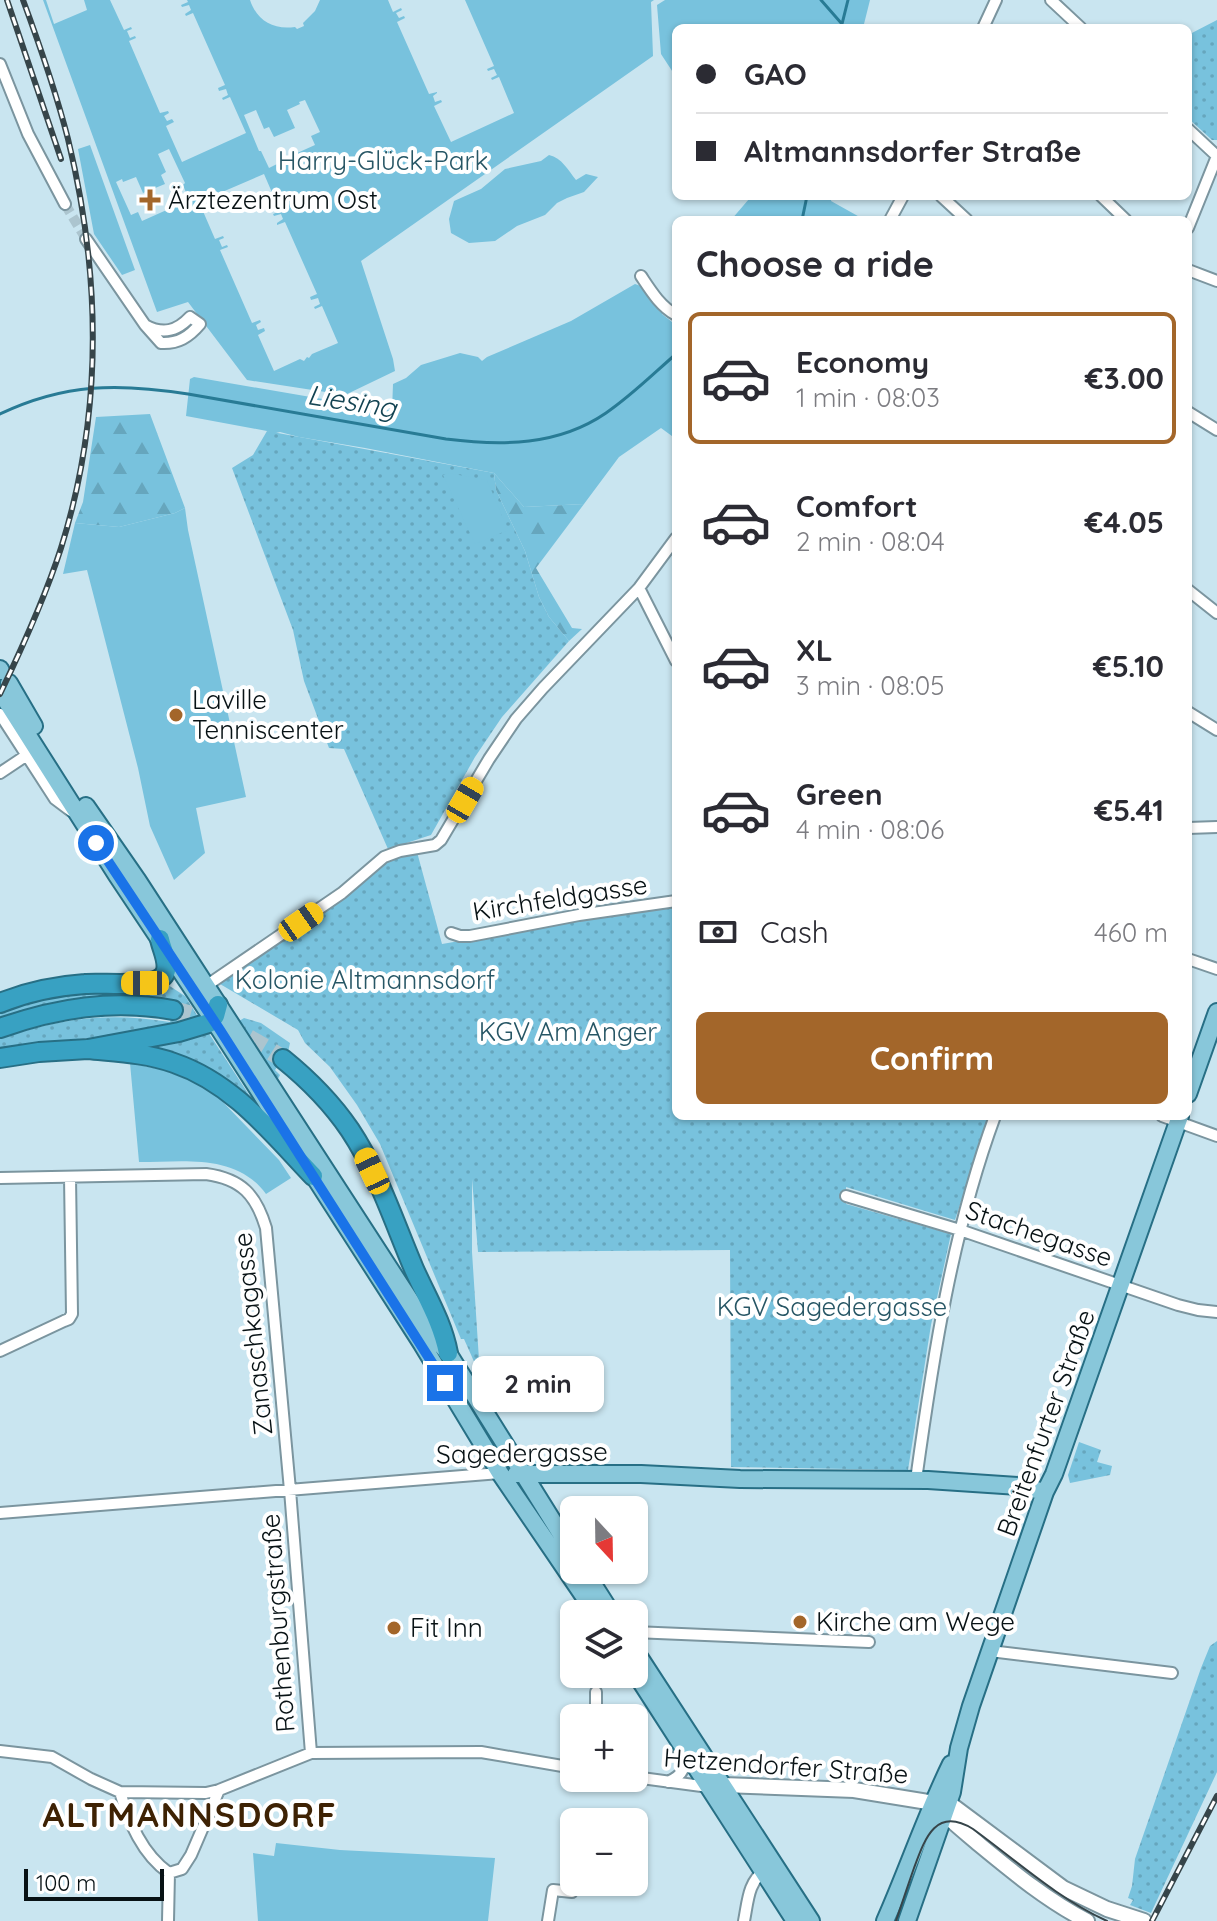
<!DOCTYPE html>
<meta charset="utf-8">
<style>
:root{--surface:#fff;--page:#f7f7f7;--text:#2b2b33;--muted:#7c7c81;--line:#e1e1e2;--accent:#a3662a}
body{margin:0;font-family:Quicksand,sans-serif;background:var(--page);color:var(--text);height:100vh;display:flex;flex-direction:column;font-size:30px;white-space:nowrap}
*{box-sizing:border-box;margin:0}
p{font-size:26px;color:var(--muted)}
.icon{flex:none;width:44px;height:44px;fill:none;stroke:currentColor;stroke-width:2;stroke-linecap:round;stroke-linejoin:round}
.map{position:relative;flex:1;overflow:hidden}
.drawer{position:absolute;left:672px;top:216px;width:520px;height:904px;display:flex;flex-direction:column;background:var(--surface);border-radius:12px;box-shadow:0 2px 6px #0004}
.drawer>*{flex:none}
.banner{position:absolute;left:672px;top:24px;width:520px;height:176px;border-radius:12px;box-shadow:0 2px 6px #0004;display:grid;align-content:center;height:176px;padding:0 24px;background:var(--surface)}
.needle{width:52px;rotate:158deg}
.buttons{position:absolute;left:560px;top:1496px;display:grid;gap:16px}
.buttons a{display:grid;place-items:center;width:88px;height:88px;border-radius:12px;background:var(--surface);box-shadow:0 2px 6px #0004;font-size:40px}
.scale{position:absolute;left:24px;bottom:20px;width:140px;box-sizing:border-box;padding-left:8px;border:4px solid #081215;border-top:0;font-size:22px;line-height:28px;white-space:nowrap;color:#081215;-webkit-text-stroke:6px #fff;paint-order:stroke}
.end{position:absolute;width:36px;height:36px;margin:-18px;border:10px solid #1a73e8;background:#fff;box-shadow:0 0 0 4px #fff}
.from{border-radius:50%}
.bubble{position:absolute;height:56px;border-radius:12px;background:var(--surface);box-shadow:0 2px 6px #0004;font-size:26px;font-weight:800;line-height:56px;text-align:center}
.car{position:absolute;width:24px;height:48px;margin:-24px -12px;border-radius:10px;box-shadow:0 0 6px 2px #0007;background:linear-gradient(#f5c518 24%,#345 0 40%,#f5c518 0 76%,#345 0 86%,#f5c518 0)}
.banner b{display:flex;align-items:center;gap:28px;height:76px;font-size:30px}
.banner b+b{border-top:2px solid var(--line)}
.banner i{width:20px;height:20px;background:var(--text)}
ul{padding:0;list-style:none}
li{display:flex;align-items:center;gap:24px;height:132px;margin:0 16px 12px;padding:0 8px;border:4px solid transparent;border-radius:12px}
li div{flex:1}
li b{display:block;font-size:30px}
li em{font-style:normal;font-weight:800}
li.on{border-color:var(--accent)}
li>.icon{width:72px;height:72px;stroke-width:1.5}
h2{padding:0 24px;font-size:36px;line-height:96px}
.pay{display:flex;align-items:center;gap:20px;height:88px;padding:0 24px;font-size:30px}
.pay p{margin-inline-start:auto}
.button{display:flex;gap:16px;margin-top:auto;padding:16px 24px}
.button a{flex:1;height:92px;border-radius:12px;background:var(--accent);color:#fff;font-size:32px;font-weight:800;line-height:92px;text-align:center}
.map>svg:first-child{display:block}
</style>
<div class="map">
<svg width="1217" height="1921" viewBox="0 0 1217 1921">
<defs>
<pattern id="grass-dots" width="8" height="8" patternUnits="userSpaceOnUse" patternTransform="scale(2)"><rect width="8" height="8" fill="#78c2dd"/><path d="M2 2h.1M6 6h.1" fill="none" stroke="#66a6bd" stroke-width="1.8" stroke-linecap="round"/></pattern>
<pattern id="forest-firs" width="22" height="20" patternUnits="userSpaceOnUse" patternTransform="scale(2)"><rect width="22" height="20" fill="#78c2dd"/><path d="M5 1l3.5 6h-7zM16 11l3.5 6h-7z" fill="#66a6bd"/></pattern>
</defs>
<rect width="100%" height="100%" fill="#c9e5f0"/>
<!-- grass -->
<path fill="url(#grass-dots)" d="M1217,20v120h-5l-24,-22v-83z
M267,431l227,42 2,17 29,61 14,46 10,20 20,24 -67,76 -27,40 -44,78 -43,14 -44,-100 -15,-1 -25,-67 -11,-51 -61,-162 21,-13z
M417,852l25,92 234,-40v212h313l-34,104 -109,-33v17l105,30 -20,91 -23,145 -177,-3 -1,-217 -252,2 -6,-73v73l8,123 -16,-36h-3l-81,-195 -23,-39 -27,-38 -25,-24 -7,-13 -78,-46 29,-24 137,-101z
M165,983l20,13 15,24 -87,16 -59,5 -54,8v-15l3,-1 2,4c59,-19 103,-25 165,-15l4,-20c-18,-2 -37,-5 -56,-6 -40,-1 -82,9 -118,24v-11l27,-10z
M244,1018l17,5 29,20 -2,9 -13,18 5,5 -2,4 -8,-3 -34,-53z
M208,1032l45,69 1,3 -103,-55 1,-3z
M1079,1442l22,8 -4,12 15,4 -2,9 -40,8 -2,-8z
M1217,1641v131l-66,141 -21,-8 3,-5 -5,-2 4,-12 3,-27 66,-191 9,-22z"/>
<!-- forest -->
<path fill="url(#forest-firs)" d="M150,414l35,94 -10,5 -56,14 -44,-4 8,-21 13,-85z
M494,473l30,34 60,-3 -48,64 36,60 10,1 -13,12 -20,-24 -10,-20 -14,-46 -29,-61z"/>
<!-- park -->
<path fill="#78c2dd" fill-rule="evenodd" d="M43,0h3l8,24 33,-14 -3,-10h26l14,30 7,-3 1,2 -5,2 3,7 5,-2 1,2 -7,3 31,72 8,-2 1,2 -5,3 3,5 5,-2 2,3 -8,4 16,36 64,-29 -16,-36 -7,3 -1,-2 6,-3 -2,-6 -7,2 -1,-3 7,-3 -32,-72 -7,3 -1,-2 6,-4 -2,-5 -7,2 -1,-2 7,-3 -1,-2h63c7,21 23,30 45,27l2,2 7,-3 -1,-3 12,-12 5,-11h68l5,12 8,-4 1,2 -6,3 3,5 5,-2 1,2 -8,4 32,72 8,-2v1l-4,3 2,6 6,-2 1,2 -8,4 17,36 63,-29 -15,-36 -7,3 -1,-2 6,-3 -3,-6 -6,2 -1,-2 7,-3 -29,-66h189l-3,2 2,54 -292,205 32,98 2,12 -50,24 -98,-15 -59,-78 -31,10zM305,100l15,32 -9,4 4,9 -38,17v2l-8,4 -8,-17h-2l-15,-36 12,-5 8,19 5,-2 5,10 21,-9 -8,-18 13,-6 -1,-2zM169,149l16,34 -2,2 6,15 -47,21 -4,-9 -7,3 -15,-33 6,-3 1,3 13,-5 7,16 22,-9 -4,-9 5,-3 -8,-18zM264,174l16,37 -7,3 1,2 7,-2 2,5 -6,4v2l8,-3 32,72 -7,3 1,3 7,-2 2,6 -6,3 1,2 7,-3 16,37 -26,11 -3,4 -2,-1 -3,4 -4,-2 -26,12 -16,-36 7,-4 -1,-3 -6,2 -2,-5 5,-3 -1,-2 -8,3 -32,-73 8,-3 -1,-2 -5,2 -3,-7 5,-2 -1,-2 -8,3 -16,-37z
M665,0h205l-7,28h-187v49l-15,-23 -4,-49z
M90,145l45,125 -13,5 -28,-41 -16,-85z
M549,155c13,3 19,15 27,25l10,-6 12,3 -14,15 -17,6 -10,5 -12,12 -28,11 -22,15 -26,2 -18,-10 -2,-14 5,-18 27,-12 24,-20 36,-8z
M748,196h84l-1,5 34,19h-134l18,-21z
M635,284l6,2 21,24v4l10,8 4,6v111l-15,-11 -42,29 -35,47 -60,3 -30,-34 -129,-25 -66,-11 -19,-5 -8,2 -5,-3 -81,-15 4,-37 4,-2 198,34 1,-27 13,-6 15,-13 39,-12 18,4 4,4 5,-4 84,-36z
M448,473l39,7 21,50 -33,14 -32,-69z
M185,508l3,22 58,267 -50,11 9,45 -31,27 -24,-54 -12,-58 -51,-198 -24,4 12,-51 44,4 56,-14z
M130,1063l33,7 29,11 25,15 62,64 12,18 -25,16c-30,-41 -82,-32 -127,-32z
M276,1843l64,7 155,8 -7,63h-230l-5,-68 21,3z"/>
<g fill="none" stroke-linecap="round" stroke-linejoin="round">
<!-- stream -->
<path stroke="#287b95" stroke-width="3" d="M821,0l21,24
M841,28l7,-28
M802,220l5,-24
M0,414c65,-31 119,-31 188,-20l258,45c56,7 112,7 160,-26 25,-17 47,-39 70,-59"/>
<!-- minor-tunnel -->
<path stroke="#acc5cf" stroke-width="10" stroke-dasharray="10 5" stroke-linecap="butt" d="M65,204l21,35"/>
<!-- motorway-tunnel -->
<path stroke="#acc5cf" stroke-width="18" stroke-dasharray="18 9" stroke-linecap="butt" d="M173,1010c44,11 72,24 110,49"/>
<!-- minor casing -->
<g stroke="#7b959f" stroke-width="14">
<path id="minor" d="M1051,0l30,28
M983,28l13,-28
M0,64l28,70 37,70
M1188,129l29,27
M941,196l26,24
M1101,196l25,24
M890,220l13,-24
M1188,228l29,-72
M86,239l59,86 16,18c17,1 28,-6 39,-19l-10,-7c-13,14 -27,18 -45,8
M1188,270l29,11
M641,276c10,15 19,30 35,39
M1188,412l29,18
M639,588l37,73
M1188,590l29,23
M1188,712l29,18
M0,714l55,85 16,12
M0,773l27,-18
M1188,828l29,-1
M451,933l9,3h10l109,-21 97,-14
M1188,959l29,10
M206,986l136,-93 42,-36 16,-6 35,-6 6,-5 48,-81 27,-40 27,-31 96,-100 37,-50
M1162,1116l55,20
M0,1178l206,-4c36,5 50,21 60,54l24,262 21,263
M846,1196l114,34 218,75 20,5 19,2
M0,1351l64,-30 5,-2 3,-5 -2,-137
M916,1480c17,-123 36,-247 79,-364
M0,1513l500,-40
M634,1632l235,10
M990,1651l182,22
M596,1718v-26
M0,1751l52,6 39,22 29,13 86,1 13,-3 92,-37 170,-1 93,16
M634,1777l75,10
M668,1782c15,-7 21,-16 11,-30
M120,1792c9,30 22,62 49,81
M169,1873l13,-4 9,-14 28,-65
M168,1921l1,-48
M548,1921l5,-31 19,2
M744,1921c4,-20 4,-39 21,-51"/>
</g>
<!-- secondary casing -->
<g stroke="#7b959f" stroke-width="18">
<path id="secondary" d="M723,1785l131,5 80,13h15l114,85 44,21 37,12
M938,1808c13,13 28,25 42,37 34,28 68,56 107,76"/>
</g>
<!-- primary casing -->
<g stroke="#276f85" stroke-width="20">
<path id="primary" d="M0,669l1,2
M9,683l25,43
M3,696l113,178 104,156 202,314 78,129 96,141
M86,806l52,75 296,456 14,16 126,202
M1188,1094l29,-82
M516,1474h125l99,5 188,1 91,6 26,6
M584,1570l28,44
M634,1649l177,272
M634,1671l161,250
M885,1921c23,-52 41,-106 66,-157
M907,1921l45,-129 7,-44 12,-42 74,-214 9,-18 126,-358"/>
</g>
<!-- motorway casing -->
<g stroke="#276f85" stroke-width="22">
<path id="motorway" d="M0,1003c27,-11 56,-17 85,-19 17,-2 69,5 79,-9 7,-10 -2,-25 -4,-36
M0,1028c57,-20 113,-29 173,-18
M88,1049c29,3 58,4 86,14 59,20 97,69 139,113
M0,1058l39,-6 49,-3 91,-17 30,-9 6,-7 3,-11
M283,1059c26,21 48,43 67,71 28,42 44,92 64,139 13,29 28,53 34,84"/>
</g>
<!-- minor -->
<use href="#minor" stroke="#fff" stroke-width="10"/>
<!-- secondary -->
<use href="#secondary" stroke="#fff" stroke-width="14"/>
<!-- primary -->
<use href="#primary" stroke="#88c7da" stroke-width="16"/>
<!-- motorway -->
<use href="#motorway" stroke="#38a1c2" stroke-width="18"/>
<!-- tram -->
<path stroke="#36454a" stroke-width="2" d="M896,1921c6,-18 12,-36 18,-53 11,-30 22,-62 59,-39 44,32 84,69 134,92"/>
<!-- rail casing -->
<g stroke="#36454a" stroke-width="6">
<path id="rail" d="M7,0l54,159
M0,694c23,-48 45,-96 61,-146 42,-134 40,-273 7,-409 -12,-47 -28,-93 -45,-139
M1152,1921l65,-125"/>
</g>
<!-- rail -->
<use href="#rail" stroke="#fff" stroke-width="3" stroke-dasharray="9" stroke-linecap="butt"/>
</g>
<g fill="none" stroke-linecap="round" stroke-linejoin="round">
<!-- route -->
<path stroke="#1a73e8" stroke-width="10" d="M96,843l124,187 225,353"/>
</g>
<!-- markers -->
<g fill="#a3662a" stroke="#fff" stroke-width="3">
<path d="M146 188h8v8h8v8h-8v8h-8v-8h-8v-8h8z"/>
<circle cx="176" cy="715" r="8"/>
<circle cx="800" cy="1622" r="8"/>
<circle cx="394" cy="1628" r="8"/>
</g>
<g text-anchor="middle" stroke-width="8" stroke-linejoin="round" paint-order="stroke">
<!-- park labels -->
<g font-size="26" fill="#275665" stroke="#fff">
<text x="383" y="170">Harry-Glück-Park</text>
<text x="365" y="989">Kolonie Altmannsdorf</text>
<text x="568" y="1041">KGV Am Anger</text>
<text x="832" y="1316">KGV Sagedergasse</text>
</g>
<!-- poi labels -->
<g font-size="26" fill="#081215" stroke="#fff" text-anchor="start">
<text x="168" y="209">Ärztezentrum Ost</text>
<text x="192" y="709">Laville<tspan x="192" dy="30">Tenniscenter</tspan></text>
<text x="816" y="1631">Kirche am Wege</text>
<text x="410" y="1637">Fit Inn</text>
</g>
<!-- street labels -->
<g font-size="26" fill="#081215" stroke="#fff">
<text transform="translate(560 898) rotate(-9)" y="9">Kirchfeldgasse</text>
<text transform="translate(1039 1234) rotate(19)" y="9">Stachegasse</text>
<text transform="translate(253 1334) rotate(-96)" y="9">Zanaschkagasse</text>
<text transform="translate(1046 1423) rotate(-70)" y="9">Breitenfurter Straße</text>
<text transform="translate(522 1453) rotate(-1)" y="9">Sagedergasse</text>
<text transform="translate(278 1623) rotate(-94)" y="9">Rothenburgstraße</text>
<text transform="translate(786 1766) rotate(4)" y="9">Hetzendorfer Straße</text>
</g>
<!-- water labels -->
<g font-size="28" font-style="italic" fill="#134352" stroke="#fff">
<text transform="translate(352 401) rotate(9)" y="10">Liesing</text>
</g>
<!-- district labels -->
<g font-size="34" font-weight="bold" letter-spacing="2" fill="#3e2204" stroke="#fff">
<text x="190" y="1827">ALTMANNSDORF</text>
</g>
</g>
</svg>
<div class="buttons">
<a><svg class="needle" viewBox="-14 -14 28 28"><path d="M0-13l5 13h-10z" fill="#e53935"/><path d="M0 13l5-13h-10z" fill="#7c7c81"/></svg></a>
<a><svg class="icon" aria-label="layers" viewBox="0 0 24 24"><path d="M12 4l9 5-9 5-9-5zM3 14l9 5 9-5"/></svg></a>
<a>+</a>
<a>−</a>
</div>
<div class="scale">100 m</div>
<i class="end from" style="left:96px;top:843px"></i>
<i class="end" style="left:445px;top:1383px"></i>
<div class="bubble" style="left:472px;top:1356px;width:132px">2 min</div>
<i class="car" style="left:465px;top:800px;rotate:30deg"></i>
<i class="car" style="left:301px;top:922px;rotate:55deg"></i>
<i class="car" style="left:145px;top:983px;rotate:270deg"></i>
<i class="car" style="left:372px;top:1171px;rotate:335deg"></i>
<div class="banner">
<b><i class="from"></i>GAO</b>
<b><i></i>Altmannsdorfer Straße</b>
</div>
<section class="drawer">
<h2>Choose a ride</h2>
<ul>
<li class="on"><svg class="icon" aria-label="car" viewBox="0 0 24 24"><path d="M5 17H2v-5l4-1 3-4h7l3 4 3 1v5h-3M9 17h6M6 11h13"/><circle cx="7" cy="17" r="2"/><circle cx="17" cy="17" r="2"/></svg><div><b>Economy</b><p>1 min · 08:03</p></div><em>€3.00</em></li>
<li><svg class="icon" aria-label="car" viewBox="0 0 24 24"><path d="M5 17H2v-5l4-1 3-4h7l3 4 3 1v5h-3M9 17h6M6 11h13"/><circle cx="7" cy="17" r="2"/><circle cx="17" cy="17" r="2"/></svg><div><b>Comfort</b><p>2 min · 08:04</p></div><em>€4.05</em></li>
<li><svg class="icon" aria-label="car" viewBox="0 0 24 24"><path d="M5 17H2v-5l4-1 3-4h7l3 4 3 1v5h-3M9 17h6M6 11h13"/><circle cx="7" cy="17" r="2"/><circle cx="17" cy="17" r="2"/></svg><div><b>XL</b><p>3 min · 08:05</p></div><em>€5.10</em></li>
<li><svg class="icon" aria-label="car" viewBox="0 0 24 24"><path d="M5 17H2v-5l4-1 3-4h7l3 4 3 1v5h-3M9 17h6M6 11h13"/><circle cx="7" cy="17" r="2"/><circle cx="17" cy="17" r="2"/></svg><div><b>Green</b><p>4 min · 08:06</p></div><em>€5.41</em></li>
</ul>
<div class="pay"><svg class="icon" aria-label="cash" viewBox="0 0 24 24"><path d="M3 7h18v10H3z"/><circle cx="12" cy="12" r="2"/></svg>Cash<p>460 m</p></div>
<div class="button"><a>Confirm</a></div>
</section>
</div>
